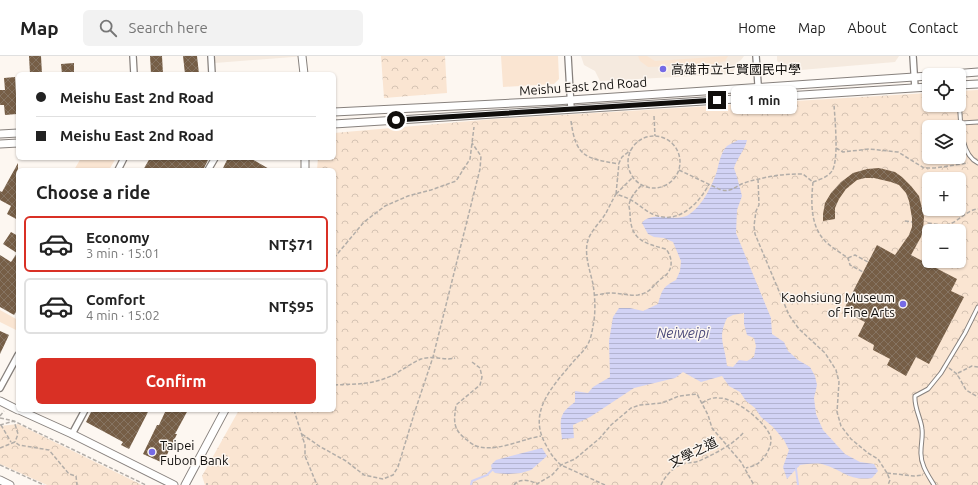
<!DOCTYPE html>
<meta charset="utf-8">
<style>
:root{--surface:#fff;--page:#f2f2f2;--text:#222;--muted:#767676;--line:#e0e0e0;--accent:#d93025}
body{margin:0;font-family:Ubuntu,"Noto Sans TC",sans-serif;background:var(--page);color:var(--text);height:100vh;display:flex;flex-direction:column;font-size:15px;white-space:nowrap}
*{box-sizing:border-box;margin:0}
p{font-size:13px;color:var(--muted)}
.icon{flex:none;width:22px;height:22px;fill:none;stroke:currentColor;stroke-width:2;stroke-linecap:round;stroke-linejoin:round}
.map{position:relative;flex:1;overflow:hidden}
.drawer{position:absolute;left:16px;top:112px;width:320px;height:244px;display:flex;flex-direction:column;background:var(--surface);border-radius:6px;box-shadow:0 1px 3px #0004}
.drawer>*{flex:none}
.guide{position:absolute;left:16px;top:16px;width:320px;height:88px;border-radius:6px;box-shadow:0 1px 3px #0004;display:grid;align-content:center;height:88px;padding:0 20px;background:var(--surface)}
.controls{position:absolute;left:922px;top:12px;display:grid;gap:8px}
.controls a{display:grid;place-items:center;width:44px;height:44px;border-radius:6px;background:var(--surface);box-shadow:0 1px 3px #0004;font-size:20px}
.end{position:absolute;width:18px;height:18px;margin:-9px;border:5px solid #100e0c;background:#fff;box-shadow:0 0 0 2px #fff}
.from{border-radius:50%}
.bubble{position:absolute;height:28px;border-radius:6px;background:var(--surface);box-shadow:0 1px 3px #0004;font-size:13px;font-weight:700;line-height:28px;text-align:center}
.guide b{display:flex;align-items:center;gap:14px;height:38px;font-size:15px}
.guide b+b{border-top:1px solid var(--line)}
.guide i{width:10px;height:10px;background:var(--text)}
ul{padding:0;list-style:none}
li{display:flex;align-items:center;gap:12px;height:56px;margin:0 8px 6px;padding:0 12px;border:2px solid var(--line);border-radius:6px}
li div{flex:1}
li b{display:block;font-size:15px}
li em{font-style:normal;font-weight:700}
li.active{border-color:var(--accent)}
li>.icon{width:36px;height:36px;stroke-width:1.5}
h2{padding:0 20px;font-size:18px;line-height:48px}
.action{display:flex;gap:8px;margin-top:auto;padding:8px 20px}
.action a{flex:1;height:46px;border-radius:6px;background:var(--accent);color:#fff;font-size:16px;font-weight:700;line-height:46px;text-align:center}
header{display:flex;align-items:center;gap:24px;box-sizing:border-box;height:56px;padding:0 20px;background:var(--surface);border-bottom:1px solid var(--line)}
header strong{font-size:19px}
nav{display:flex;gap:22px;margin-inline-start:auto;font-size:14px}
.search{width:280px;height:36px;background:var(--page);display:flex;align-items:center;gap:10px;box-sizing:border-box;padding:0 14px;border-radius:6px;color:var(--muted);font-size:15px}
.map>svg:first-child{display:block}
</style>
<header>
<strong>Map</strong>
<div class="search"><svg class="icon" aria-label="search" viewBox="0 0 24 24"><circle cx="10" cy="10" r="6"/><path d="M15 15l6 6"/></svg>Search here</div>
<nav><a>Home</a><a>Map</a><a>About</a><a>Contact</a></nav>
</header>
<div class="map">
<svg width="978" height="429" viewBox="0 0 978 429">
<defs>
<pattern id="park-crowns" width="20" height="18" patternUnits="userSpaceOnUse"><rect width="20" height="18" fill="#fae5d2"/><path d="M2 6a3 3 0 1 1 6 0M12 15a3 3 0 1 1 6 0" fill="none" stroke="#d5c3b3"/></pattern>
<pattern id="water-rules" width="6" height="5" patternUnits="userSpaceOnUse"><rect width="6" height="5" fill="#d2d3f5"/><path d="M0 2.5h6" fill="none" stroke="#b3b4d1"/></pattern>
<pattern id="building-cross-hatch" width="8" height="8" patternUnits="userSpaceOnUse"><rect width="8" height="8" fill="#765e46"/><path d="M0 0l8 8M0 8l8-8" fill="none" stroke="#867462"/></pattern>
</defs>
<rect width="100%" height="100%" fill="#fdf7f1"/>
<!-- built -->
<path fill="#f5eadf" d="M215,0h91l-91,7z
M581,0h163l-3,4 -3,2 -6,12 -132,7 -5,-10 -11,-6z
M777,0h122l-4,6 -106,9 -12,-10z"/>
<!-- green -->
<path fill="#fae5d2" d="M501,0h57l1,23 -5,5 -51,3z
M638,0h9l8,5 73,-5 -3,5 -9,3 -68,3 -8,-6z
M81,102h35l-7,12h-35z
M0,254l18,10v11l-18,-9z"/>
<!-- park -->
<path fill="url(#park-crowns)" fill-rule="evenodd" d="M381,0h64l2,37 -63,5z
M978,34v395h-773l-3,-9 37,-66h95v-240h-17l1,-12h16v-25l160,-14 435,-26v12h30v-14zM929,71h30v30h-30zM929,123h30v30h-30zM929,175h30v30h-30z
M18,368l124,61h-95l-47,-21v-38z"/>
<!-- water -->
<path fill="url(#water-rules)" fill-rule="evenodd" d="M738,84h9c-2,10 -10,18 -13,28l3,9 5,19 -5,14 -1,23 35,85 1,16 12,8 4,9 10,9 12,7 5,9 2,9 -3,13 2,16 7,16 22,24 15,8 14,2 4,7 -6,7c-23,3 -28,-7 -47,-13 -7,-3 -18,-1 -25,0l-13,14 -4,-12 6,-17 -5,-10 -11,-13 -12,-10 -6,-9 -9,-7 -6,-9 -11,-6 -7,-10 -21,6 -18,-10 -8,6 -41,10 -44,29 -17,8 1,13 -12,1c-2,-19 -4,-25 13,-37v-11l13,2 5,-6 17,-10 -1,-36 4,-24 6,-9h11l13,3 15,-7c4,-13 4,-17 18,-24l4,-9 1,-10 -8,-19 -9,-4 -10,-1 -6,-3 -6,-11c11,-14 35,2 49,-10 12,-9 21,-27 26,-42 2,-8 4,-19 10,-25 3,-2 8,-4 11,-6zM744,257v11l3,11 7,3 2,8 -2,11 -7,4 -8,-1 -6,7 -6,-1c-2,-21 -10,-27 0,-48l6,-3z
M542,392l5,8 -16,14 -10,3 -13,1 -13,-1 -3,-3 -1,-5 5,-5z"/>
<g fill="none" stroke-linecap="round" stroke-linejoin="round">
<!-- stream -->
<path stroke="#d2d3f5" stroke-width="2" d="M796,413l2,16
M471,429l1,-4 15,-6 5,-5"/>
</g>
<!-- building -->
<path fill="url(#building-cross-hatch)" d="M29,0h12l1,18h-12z
M150,0h12l1,18h-12z
M183,0h14l2,18h-14z
M74,7v11h-12l-1,-10z
M15,21l2,37 -12,1 -1,-10h-4v-15h5l-1,-12z
M150,102h59l-6,12h-60z
M228,102h22l21,12h-49z
M18,107v57l-11,-6 4,-8 -11,-6v-9l2,1z
M879,112l16,4 7,5 9,9 8,10 5,21 -1,13 -2,7 -10,18 46,24 -6,12 13,6 -35,67 -13,-7 -10,19 -19,-11 3,-6 -17,-9 1,-5 -16,-9 7,-14 -22,-11 34,-66 18,10 14,-20 3,-8v-9l-3,-17 -3,-8 -7,-8 -8,-3 -17,-4h-9l-8,2 -11,9 -7,10 -4,9v11l-12,2v-7l2,-11 6,-10 10,-11 12,-9 14,-4z
M11,176l7,4v73l-4,6 -14,-8v-52l11,7 6,-9 -14,-9z
M0,275l9,4 -9,19z
M92,354h57l-20,39 -8,-4 2,-3 -37,-20z
M166,354h22l-13,24h2l-14,29 -20,-9 14,-29h2z"/>
<g fill="none" stroke-linecap="round" stroke-linejoin="round">
<!-- service casing -->
<g stroke="#87817d" stroke-width="5">
<path id="service" d="M959,44c2,19 0,54 19,63
M961,67l17,-1
M934,429c-6,-10 -14,-21 -13,-34 0,-7 2,-15 1,-22 -1,-11 -8,-21 -7,-33l13,-7 13,-16 24,-40 13,-26"/>
</g>
<!-- minor casing -->
<g stroke="#87817d" stroke-width="8">
<path id="minor" d="M133,0l1,18
M211,0l1,18
M568,0l3,53
M756,0l3,42
M913,0l2,32
M118,114l6,-12
M208,114l7,-12
M0,332l18,-33
M72,378l13,-24"/>
</g>
<!-- tertiary casing -->
<g stroke="#87817d" stroke-width="9">
<path id="tertiary" d="M302,0l2,18
M939,19l39,-3
M959,29l19,-1
M334,56l221,-11 374,-25
M334,68l595,-37
M0,78l18,-1
M0,88l18,-1
M305,114v-12
M0,345l18,9
M19,354l53,24 102,51
M0,424l10,5
M185,429l40,-75"/>
</g>
<!-- path -->
<path stroke="#b2ada8" stroke-width="1.5" stroke-dasharray="4 2" stroke-linecap="butt" d="M654,60l1,20
M571,65c5,37 15,37 48,43
M628 106a26 26 0 1 1 52 0a26 26 0 1 1-52 0Z
M836,92l7,4 26,-3 29,3 26,16h11l33,-5
M679,114l42,20c11,2 13,-3 23,-7 5,-2 10,-3 15,-4 15,-4 29,-5 44,-5l10,8c6,-2 15,-5 19,-11 7,-11 3,-51 2,-66
M758,123l1,26 -3,6 -2,15 1,8 34,81 10,14 26,24 11,17 3,12 -2,30 4,14 10,13 17,14 10,6 9,14 3,7 -2,5
M813,126c-2,20 -3,43 12,59 7,7 16,12 23,17l2,7 13,7
M616,138l3,-31 3,-6 9,-7
M616,138l17,-17
M905,165l7,1
M928,167c7,1 15,3 22,1 10,-4 17,-14 28,-15
M334,202l30,-36 21,-16 23,-10 23,-6 25,-9 14,-22 4,-32
M848,202l7,-3 13,7
M594,239c5,0 11,-2 16,-2 9,0 19,3 28,2 14,-3 13,-8 22,-15 1,-2 3,-2 5,-4 9,-8 7,-19 1,-27 -24,-6 -36,-10 -36,-37 0,-2 -1,-4 -1,-6 0,-7 8,-17 13,-21
M472,306l8,6 2,9 -2,8 -24,20c-2,16 -4,24 11,35 2,2 5,4 7,5 19,9 48,-6 67,-9
M949,312l8,6 9,16 12,7
M958,317l14,-7 6,1
M334,329c18,-1 35,0 52,-7 12,-4 23,-14 35,-19 13,-4 23,2 34,-1
M702,347c5,-3 10,-6 17,-5 16,0 44,22 51,37 4,9 -5,24 -13,29 -3,2 -8,3 -11,4
M294,354l11,35v11l12,29
M0,360l4,-5
M0,362l14,3 132,64
M0,369l14,-4 4,13 -3,8
M1,369l10,17
M302,378l17,12 27,15 18,14 19,4 10,-4 5,-8 17,-56 18,-54 47,-188 1,-13 -9,-13
M0,392l15,-6 4,3 30,5 20,24 7,2 1,9
M0,409l44,20
M887,417l27,3 9,-1
M207,429v-2
M514,429c5,-7 16,-5 23,-1l15,-9 9,-10 14,-6 25,-21 11,-13 20,-17 9,-3 22,-2 17,-7 18,-2 11,21 4,13 29,34 13,23
M605,429l-44,-20c-7,-6 -11,-12 -15,-20 -19,-33 6,-58 27,-83 5,-6 11,-11 15,-18 3,-6 4,-12 5,-18 3,-14 2,-29 0,-42 -3,-13 -8,-27 -6,-40 2,-12 13,-21 19,-31 3,-6 6,-12 10,-19 5,2 10,3 15,6 9,5 16,13 27,16 22,7 42,-14 51,-32
M661,429c4,-9 12,-18 22,-21 5,-2 11,-1 16,-3 15,-7 34,-16 45,-29"/>
<!-- service -->
<use href="#service" stroke="#fff" stroke-width="3"/>
<!-- minor -->
<use href="#minor" stroke="#fff" stroke-width="5.5"/>
<!-- tertiary -->
<use href="#tertiary" stroke="#fff" stroke-width="7"/>
</g>
<g fill="none" stroke-linecap="round" stroke-linejoin="round">
<!-- route -->
<path stroke="#100e0c" stroke-width="5" d="M396,64l321,-20"/>
</g>
<!-- markers -->
<g fill="#766ae5" stroke="#fdf7f1" stroke-width="1.5">
<circle cx="663" cy="13" r="4"/>
<circle cx="903" cy="248" r="4"/>
<circle cx="152" cy="396" r="4"/>
</g>
<g text-anchor="middle" stroke-width="3" stroke-linejoin="round" paint-order="stroke">
<!-- poi labels -->
<g font-size="13" fill="#100e0c" stroke="#fdf7f1" text-anchor="start">
<text x="671" y="18">高雄市立七賢國民中學</text>
<text x="895" y="246" text-anchor="end">Kaohsiung Museum<tspan x="895" dy="15">of Fine Arts</tspan></text>
<text x="160" y="394">Taipei<tspan x="160" dy="15">Fubon Bank</tspan></text>
</g>
<!-- street labels -->
<g font-size="13" fill="#100e0c" stroke="#fdf7f1">
<text transform="translate(583 30) rotate(-4)" y="5">Meishu East 2nd Road</text>
<text transform="translate(693 396) rotate(-26)" y="5">文學之道</text>
</g>
<!-- water labels -->
<g font-size="14" font-style="italic" fill="#4e4d7c" stroke="#fdf7f1">
<text x="683" y="282">Neiweipi</text>
</g>
</g>
</svg>
<div class="controls">
<a><svg class="icon" aria-label="locate" viewBox="0 0 24 24"><circle cx="12" cy="12" r="6"/><path d="M12 2v4M12 18v4M2 12h4M18 12h4"/></svg></a>
<a><svg class="icon" aria-label="layers" viewBox="0 0 24 24"><path d="M12 4l9 5-9 5-9-5zM3 14l9 5 9-5"/></svg></a>
<a>+</a>
<a>−</a>
</div>
<i class="end from" style="left:396px;top:64px"></i>
<i class="end" style="left:717px;top:44px"></i>
<div class="bubble" style="left:731px;top:30px;width:66px">1 min</div>
<div class="guide">
<b><i class="from"></i>Meishu East 2nd Road</b>
<b><i></i>Meishu East 2nd Road</b>
</div>
<section class="drawer">
<h2>Choose a ride</h2>
<ul>
<li class="active"><svg class="icon" aria-label="car" viewBox="0 0 24 24"><path d="M5 17H2v-5l4-1 3-4h7l3 4 3 1v5h-3M9 17h6M6 11h13"/><circle cx="7" cy="17" r="2"/><circle cx="17" cy="17" r="2"/></svg><div><b>Economy</b><p>3 min · 15:01</p></div><em>NT$71</em></li>
<li><svg class="icon" aria-label="car" viewBox="0 0 24 24"><path d="M5 17H2v-5l4-1 3-4h7l3 4 3 1v5h-3M9 17h6M6 11h13"/><circle cx="7" cy="17" r="2"/><circle cx="17" cy="17" r="2"/></svg><div><b>Comfort</b><p>4 min · 15:02</p></div><em>NT$95</em></li>
</ul>
<div class="action"><a>Confirm</a></div>
</section>
</div>
